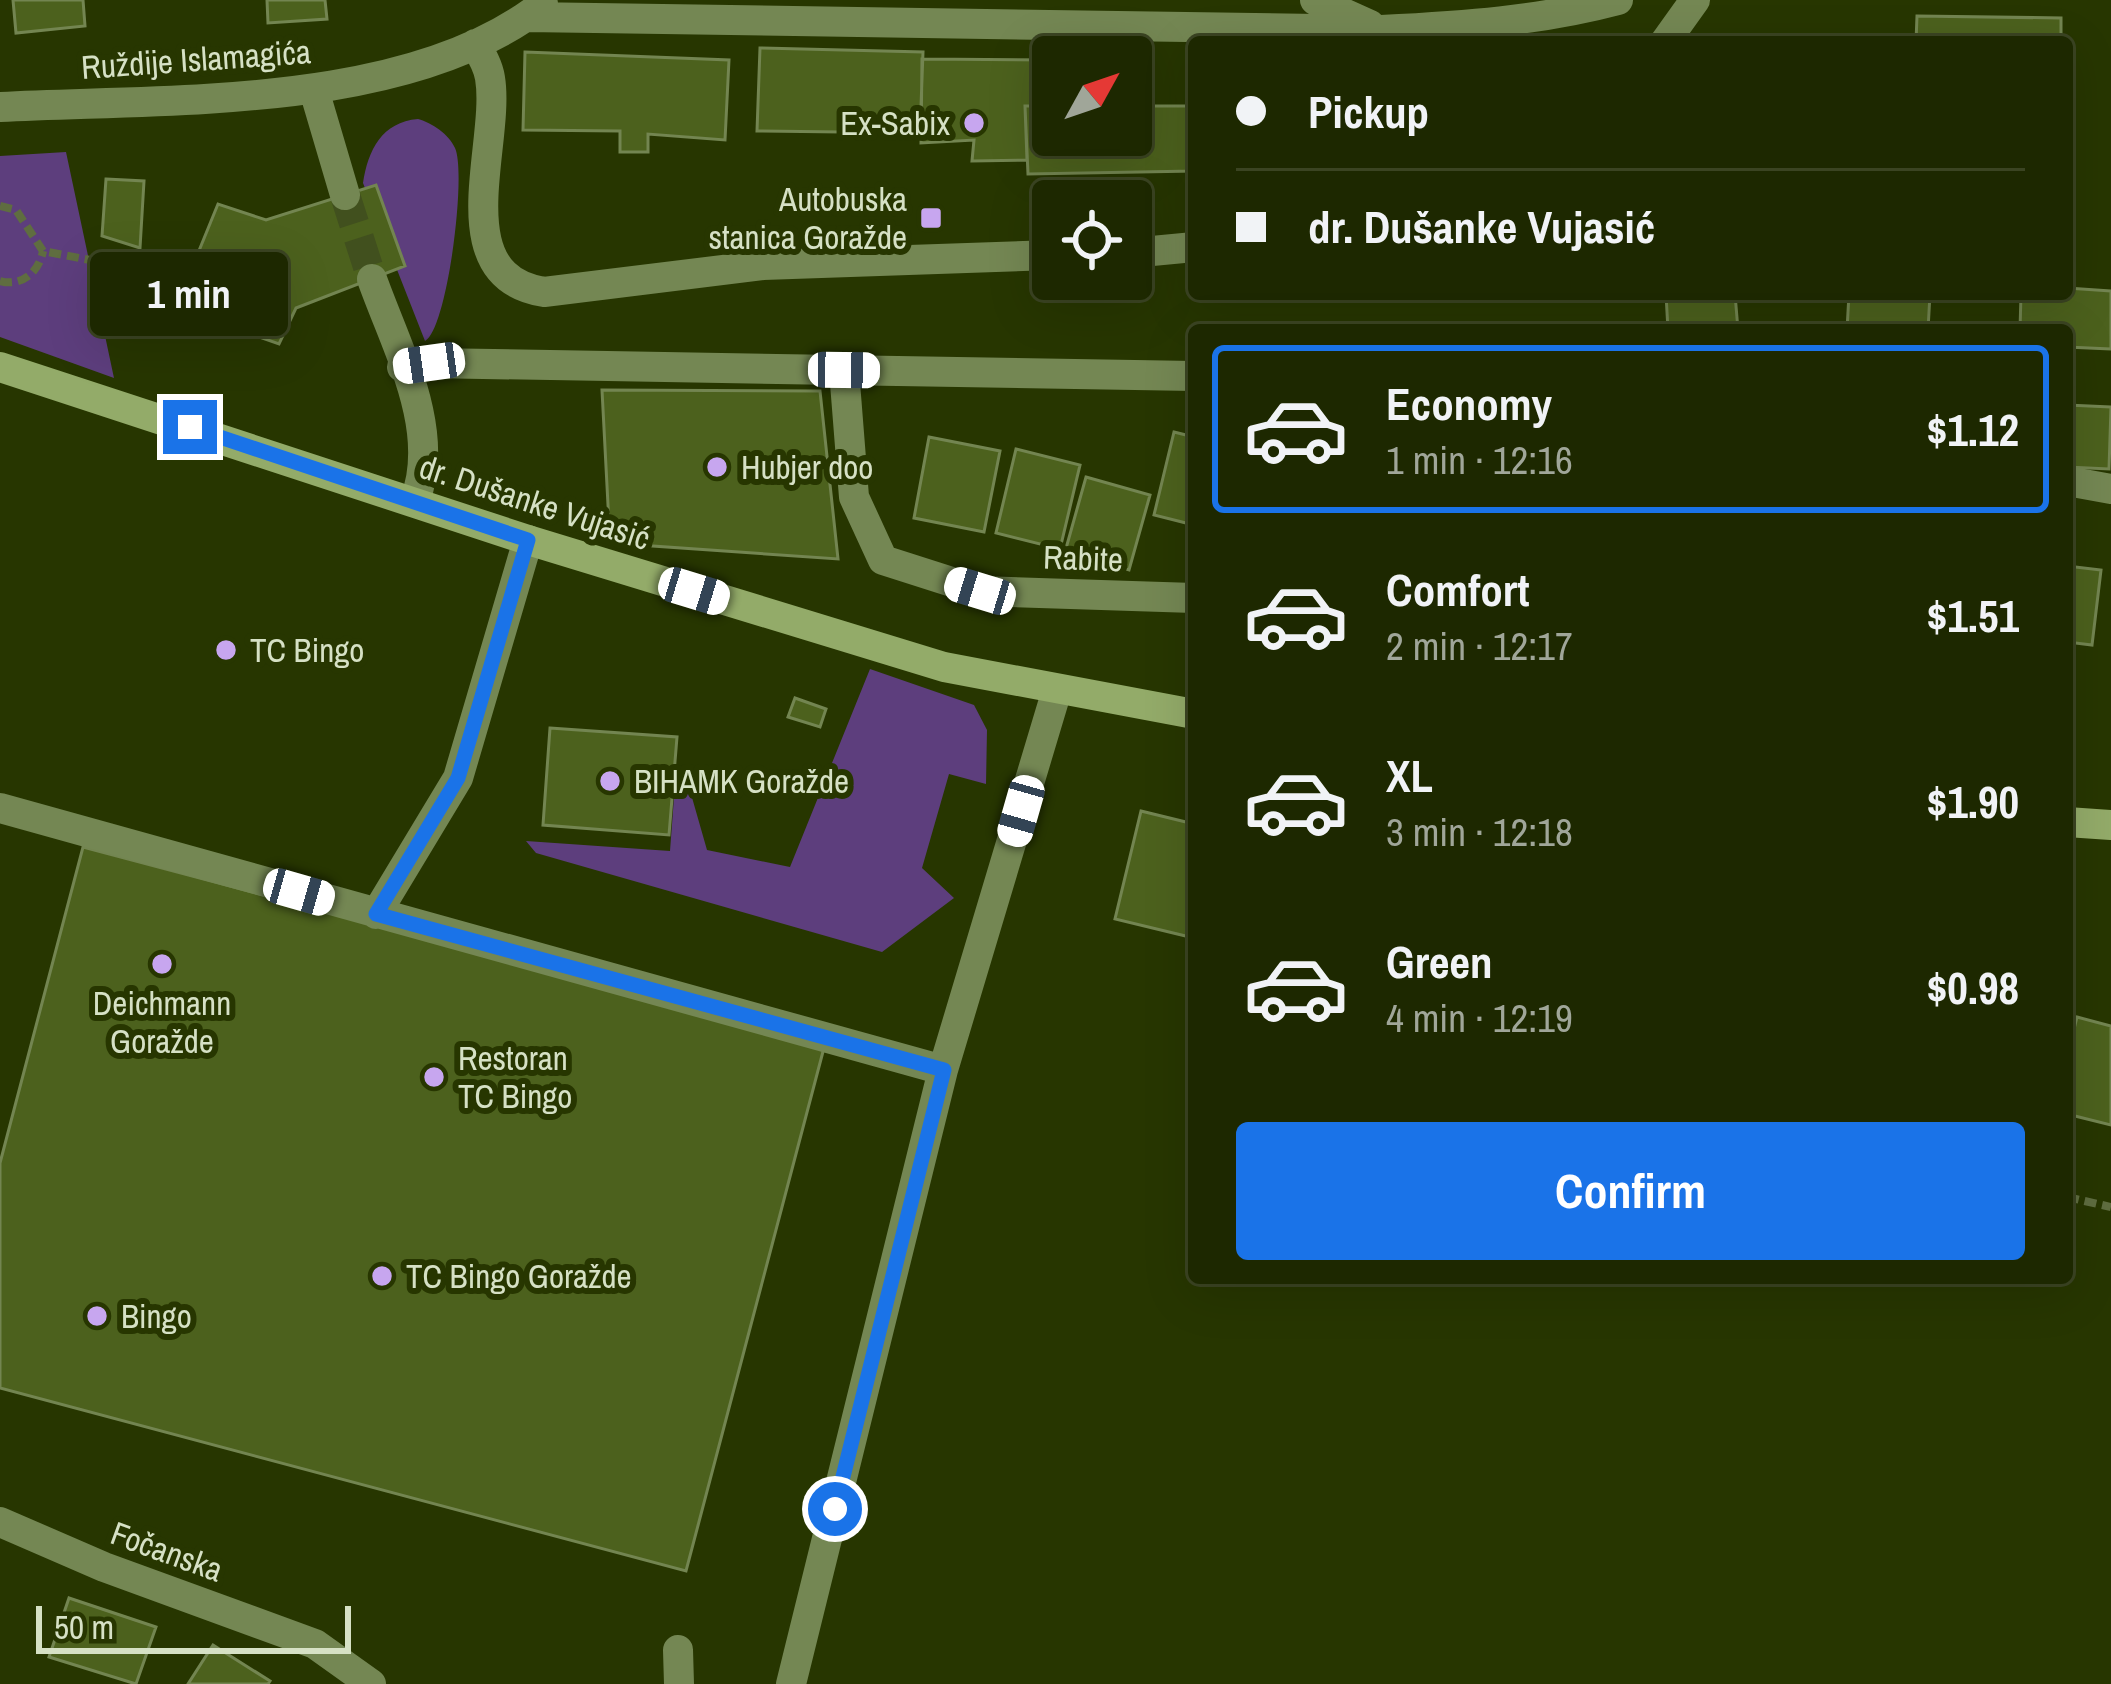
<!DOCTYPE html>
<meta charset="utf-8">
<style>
:root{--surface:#1d2800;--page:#2a340f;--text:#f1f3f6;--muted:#a0a699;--line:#3b4422;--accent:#1a73e8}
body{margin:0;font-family:"Archivo Narrow",sans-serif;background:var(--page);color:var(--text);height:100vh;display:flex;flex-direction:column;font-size:45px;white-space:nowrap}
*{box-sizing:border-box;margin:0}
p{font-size:39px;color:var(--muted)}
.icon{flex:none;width:66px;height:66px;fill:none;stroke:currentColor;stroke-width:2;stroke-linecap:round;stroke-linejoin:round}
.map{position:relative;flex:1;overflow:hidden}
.side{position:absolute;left:1188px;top:324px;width:885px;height:960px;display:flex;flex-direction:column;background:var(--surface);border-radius:12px;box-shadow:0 12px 48px #0002,0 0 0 3px var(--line)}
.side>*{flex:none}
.banner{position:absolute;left:1188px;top:36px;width:885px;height:264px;border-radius:12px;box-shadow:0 12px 48px #0002,0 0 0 3px var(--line);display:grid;align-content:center;height:264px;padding:0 48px;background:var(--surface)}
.needle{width:78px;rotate:50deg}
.tools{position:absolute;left:1032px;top:36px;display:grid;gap:24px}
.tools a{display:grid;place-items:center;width:120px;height:120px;border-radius:12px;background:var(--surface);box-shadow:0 12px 48px #0002,0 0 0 3px var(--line);font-size:60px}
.scale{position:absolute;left:36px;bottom:30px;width:315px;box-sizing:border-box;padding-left:12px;border:6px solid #d6e1c5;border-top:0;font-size:33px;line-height:42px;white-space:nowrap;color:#d6e1c5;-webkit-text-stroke:9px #273600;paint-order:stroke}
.end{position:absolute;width:54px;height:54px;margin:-27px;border:15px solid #1a73e8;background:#fff;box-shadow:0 0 0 6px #fff}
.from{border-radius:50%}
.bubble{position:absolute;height:84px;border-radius:12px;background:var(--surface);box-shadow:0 12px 48px #0002,0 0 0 3px var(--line);font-size:39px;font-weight:700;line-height:84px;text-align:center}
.car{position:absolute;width:36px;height:72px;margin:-36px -18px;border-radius:15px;box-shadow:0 0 9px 3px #0007;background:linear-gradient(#fff 24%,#345 0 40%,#fff 0 76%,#345 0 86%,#fff 0)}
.banner b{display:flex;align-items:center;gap:42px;height:114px;font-size:45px}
.banner b+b{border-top:3px solid var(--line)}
.banner i{width:30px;height:30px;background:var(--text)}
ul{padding:21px 0 0;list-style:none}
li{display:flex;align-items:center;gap:36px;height:168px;margin:0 24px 18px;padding:0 24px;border:6px solid transparent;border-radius:12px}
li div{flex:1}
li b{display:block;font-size:45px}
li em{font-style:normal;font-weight:700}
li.active{border-color:var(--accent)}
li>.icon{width:108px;height:108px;stroke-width:1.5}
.button{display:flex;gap:24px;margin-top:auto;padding:24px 48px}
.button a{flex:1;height:138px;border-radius:12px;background:var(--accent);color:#fff;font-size:48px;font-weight:700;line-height:138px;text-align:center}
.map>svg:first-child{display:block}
</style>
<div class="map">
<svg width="2111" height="1684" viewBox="0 0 2111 1684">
<rect width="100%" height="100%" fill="#273600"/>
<!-- green -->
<path fill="#5d3e7d" d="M418,119c14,4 31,15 37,29 12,26 -8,182 -30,193l-62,-158c5,-33 19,-61 55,-64z
M66,152l48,226 -114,-41v-181z
M870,669l104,36 13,25 -1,54 -37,-10 -27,94 32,30 -72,54 -346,-99 -10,-12 144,10 6,-80 11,9 20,70 83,17z"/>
<!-- building -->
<path fill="#4c611d" stroke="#738551" stroke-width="3" d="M13,0h70l2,26 -69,7z
M267,0h58l2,19 -59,4z
M1917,16l144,2v24h-145z
M1744,37l126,5h-126z
M760,48l163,4 -3,81 -163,-2z
M525,52l204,8 -4,80 -77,-6v18h-28v-21l-97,-1z
M922,59l131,1v46h-28l2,54 -55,1 2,-21 -53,3z
M1025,106h28v29h78v-29h63v65l-166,3z
M106,179l38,2 -4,67 -38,-12z
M376,185l29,81 -109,42 -17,36 -54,-19 12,-41 -43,-21 24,-59 48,16z
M2067,288l44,3v58l-44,-2v-17h-47l1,-36h46z
M1666,294h69l3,36h-70z
M1849,294h81l-2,36h-81z
M602,390l218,1 18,168 -228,-16z
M2067,405l44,2 -2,62 -42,-2z
M1174,432l20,5v88l-40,-10z
M929,437l71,14 -16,81 -70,-14z
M1016,449l64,16 -20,84 -64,-16z
M1086,477l64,18 -21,75 -64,-18z
M2067,566l34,4 -9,75 -25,-3z
M795,698l31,11 -6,18 -32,-10z
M550,728l127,9 -8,98 -126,-10z
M1141,811l53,13v114l-79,-19z
M83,847l742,197 -139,527 -686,-183v-225z
M2077,1017l34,9v99l-44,-11v-56z
M69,1598l87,29 -20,57 -87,-27z
M213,1645l57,36 -2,3h-80z"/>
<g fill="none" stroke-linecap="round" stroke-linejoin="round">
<!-- minor-tunnel -->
<path stroke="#41501e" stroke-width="30" stroke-dasharray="30 15" stroke-linecap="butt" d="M345,195l27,84"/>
<!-- path -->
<path stroke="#5f6d40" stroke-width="8" stroke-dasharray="12 6" stroke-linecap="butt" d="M0,206l16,4 27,41 47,9 40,39 44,-12
M0,281c22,6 39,-9 43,-30
M2067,1197l44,10"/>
<!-- minor -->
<path stroke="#748753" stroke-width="30" d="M1315,0l55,25
M527,17l854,13c81,-4 158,-9 237,-30
M1665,42l30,-42
M475,44c6,10 13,21 15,34 11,66 -47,198 54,214l219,-27 290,-10
M314,90l31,105
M0,107c165,-9 409,4 543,-103
M1131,253l63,-6
M372,279c24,68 70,150 43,221
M402,367l27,-4 765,13
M844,370l10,127 29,63 97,31 214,7
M2067,481l44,8
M0,808l943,262
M376,914l82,-136 70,-238
M0,1522l104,45 211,77 56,40
M678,1650l1,34
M791,1684l152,-614 114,-380"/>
<!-- major -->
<path stroke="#93ab69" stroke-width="30" d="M0,367l528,173 416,127 250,47
M2067,822l44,3"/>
</g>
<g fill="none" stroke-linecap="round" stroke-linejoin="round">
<!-- route -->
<path stroke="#1a73e8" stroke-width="15" d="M190,427l338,113 -70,238 -82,136 568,156 -109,439"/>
</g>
<!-- markers -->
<g fill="#c7a6ef" stroke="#273600" stroke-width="4.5">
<circle cx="974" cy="123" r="12"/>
<rect x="919" y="206" width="24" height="24" rx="6"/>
<circle cx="717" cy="467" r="12"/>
<circle cx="226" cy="650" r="12"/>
<circle cx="610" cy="781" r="12"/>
<circle cx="162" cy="964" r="12"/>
<circle cx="434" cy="1077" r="12"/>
<circle cx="382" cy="1276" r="12"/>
<circle cx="97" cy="1316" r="12"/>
</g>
<g text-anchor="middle" stroke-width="12" stroke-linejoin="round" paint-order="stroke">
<!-- street labels -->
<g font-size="33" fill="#d6e1c5" stroke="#273600">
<text transform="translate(196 59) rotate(-4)" y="12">Ruždije Islamagića</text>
<text transform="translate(535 502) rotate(18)" y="12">dr. Dušanke Vujasić</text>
<text transform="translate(1083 558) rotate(2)" y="12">Rabite</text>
<text transform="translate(167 1551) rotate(20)" y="12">Fočanska</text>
</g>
<!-- poi labels -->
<g font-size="33" fill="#d6e1c5" stroke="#273600" text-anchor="start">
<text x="950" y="135" text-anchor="end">Ex-Sabix</text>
<text x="907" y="211" text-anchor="end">Autobuska<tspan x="907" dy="38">stanica Goražde</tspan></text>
<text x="741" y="479">Hubjer doo</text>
<text x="250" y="662">TC Bingo</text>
<text x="634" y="793">BIHAMK Goražde</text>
<text x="162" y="1015" text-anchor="middle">Deichmann<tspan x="162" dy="38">Goražde</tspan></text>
<text x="458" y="1070">Restoran<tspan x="458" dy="38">TC Bingo</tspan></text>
<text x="406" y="1288">TC Bingo Goražde</text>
<text x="121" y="1328">Bingo</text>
</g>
</g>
</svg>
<div class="tools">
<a><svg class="needle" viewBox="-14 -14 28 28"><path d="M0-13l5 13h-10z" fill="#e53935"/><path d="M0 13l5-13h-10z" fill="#a0a699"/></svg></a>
<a><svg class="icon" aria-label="locate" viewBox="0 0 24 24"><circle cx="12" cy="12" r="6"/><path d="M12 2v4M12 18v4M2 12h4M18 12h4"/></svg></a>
</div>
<div class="scale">50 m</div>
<i class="end from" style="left:835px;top:1509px"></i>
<i class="end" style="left:190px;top:427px"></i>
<div class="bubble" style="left:90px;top:252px;width:198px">1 min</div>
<i class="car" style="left:429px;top:363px;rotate:262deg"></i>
<i class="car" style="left:844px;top:370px;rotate:91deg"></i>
<i class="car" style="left:694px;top:591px;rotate:107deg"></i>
<i class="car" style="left:980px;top:591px;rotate:287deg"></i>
<i class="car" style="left:1021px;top:811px;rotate:196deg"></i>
<i class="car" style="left:299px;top:892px;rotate:106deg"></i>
<div class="banner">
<b><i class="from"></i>Pickup</b>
<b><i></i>dr. Dušanke Vujasić</b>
</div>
<section class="side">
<ul>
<li class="active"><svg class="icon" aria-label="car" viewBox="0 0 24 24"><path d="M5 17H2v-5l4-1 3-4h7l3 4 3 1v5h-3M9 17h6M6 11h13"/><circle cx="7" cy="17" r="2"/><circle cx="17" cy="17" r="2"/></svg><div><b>Economy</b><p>1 min · 12:16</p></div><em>$1.12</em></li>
<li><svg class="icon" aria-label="car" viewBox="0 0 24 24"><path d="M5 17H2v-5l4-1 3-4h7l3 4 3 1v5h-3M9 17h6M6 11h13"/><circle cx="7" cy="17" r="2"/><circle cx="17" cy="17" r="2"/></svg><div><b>Comfort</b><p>2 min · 12:17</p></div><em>$1.51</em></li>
<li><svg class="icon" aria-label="car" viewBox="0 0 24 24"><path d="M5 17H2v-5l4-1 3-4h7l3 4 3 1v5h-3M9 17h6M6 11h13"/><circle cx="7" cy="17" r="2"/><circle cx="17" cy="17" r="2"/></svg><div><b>XL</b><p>3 min · 12:18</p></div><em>$1.90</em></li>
<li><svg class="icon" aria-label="car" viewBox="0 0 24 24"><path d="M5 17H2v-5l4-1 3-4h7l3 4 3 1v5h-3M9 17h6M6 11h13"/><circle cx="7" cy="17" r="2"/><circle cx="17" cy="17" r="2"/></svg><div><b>Green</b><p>4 min · 12:19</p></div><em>$0.98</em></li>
</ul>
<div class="button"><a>Confirm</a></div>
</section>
</div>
